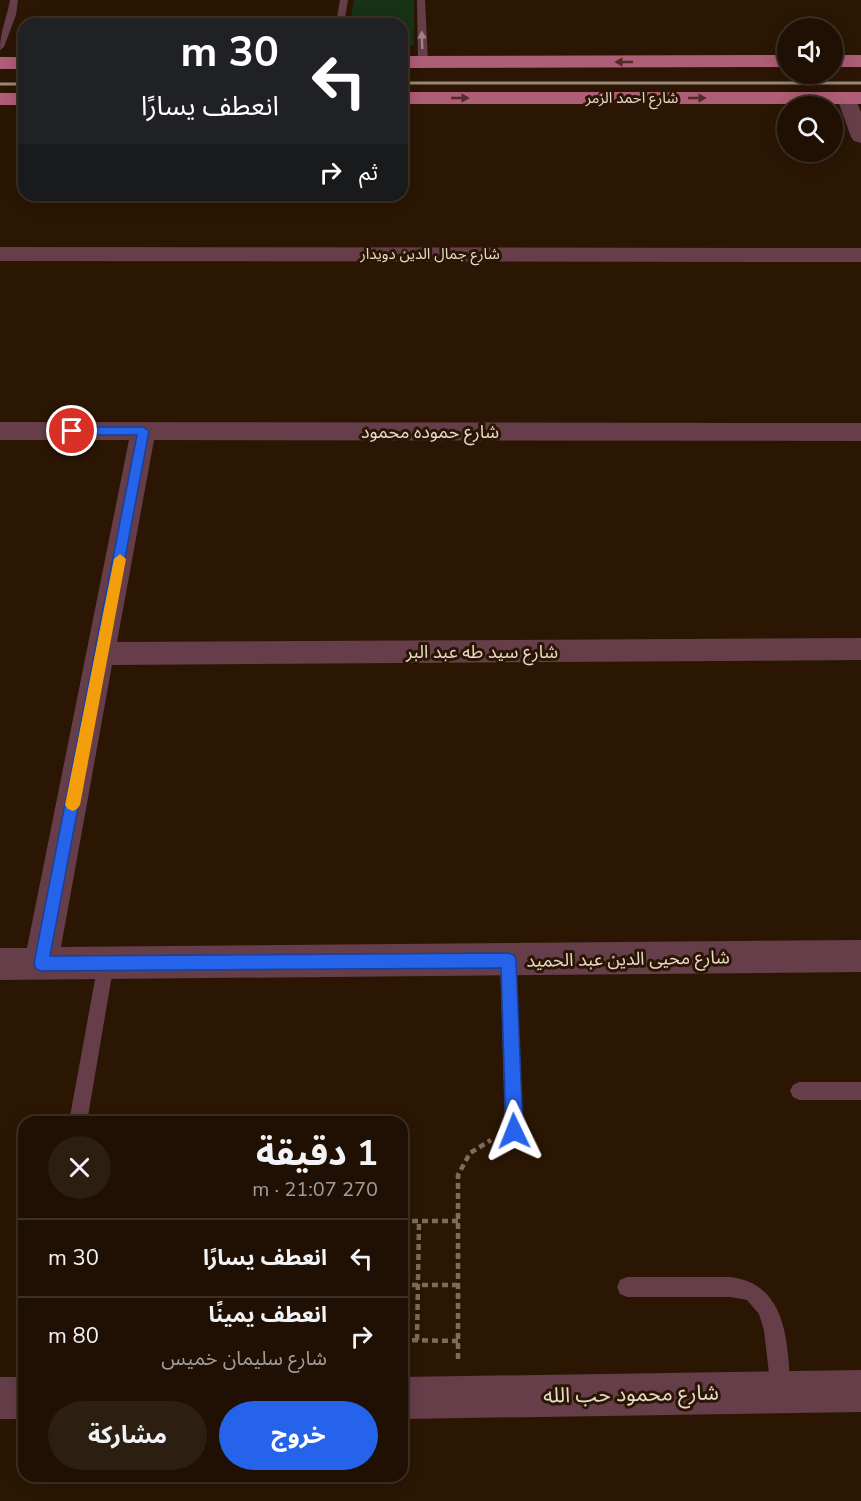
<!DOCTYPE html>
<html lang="ar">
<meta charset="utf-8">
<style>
:root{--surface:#201003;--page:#2d1e12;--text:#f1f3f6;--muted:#a29d9a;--line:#3d3025;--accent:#2563eb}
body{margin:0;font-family:"Nunito Sans","Noto Sans Arabic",sans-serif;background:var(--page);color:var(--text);direction:rtl;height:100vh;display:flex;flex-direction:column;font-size:22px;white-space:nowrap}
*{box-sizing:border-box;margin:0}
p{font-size:20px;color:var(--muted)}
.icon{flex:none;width:33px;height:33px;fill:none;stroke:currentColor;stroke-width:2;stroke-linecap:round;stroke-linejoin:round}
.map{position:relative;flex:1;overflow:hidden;direction:ltr}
.side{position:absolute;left:18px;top:1116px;width:390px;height:366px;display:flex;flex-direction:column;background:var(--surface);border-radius:18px;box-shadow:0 3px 15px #0003,0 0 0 2px var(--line);direction:rtl}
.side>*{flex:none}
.banner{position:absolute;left:18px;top:18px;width:390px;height:183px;border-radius:18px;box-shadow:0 3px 15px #0003,0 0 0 2px var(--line);direction:rtl;background:#202124;color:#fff;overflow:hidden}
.tools{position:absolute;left:777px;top:18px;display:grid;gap:12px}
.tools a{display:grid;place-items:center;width:66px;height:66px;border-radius:50%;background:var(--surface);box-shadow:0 3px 15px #0003,0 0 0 2px var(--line);font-size:30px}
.pin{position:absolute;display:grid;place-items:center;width:51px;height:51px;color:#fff;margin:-26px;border:3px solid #fff;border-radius:50%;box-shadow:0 2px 6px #0007}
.me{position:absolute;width:66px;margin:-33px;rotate:358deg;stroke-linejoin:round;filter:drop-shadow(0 0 4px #0008)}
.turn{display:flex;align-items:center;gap:21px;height:126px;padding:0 30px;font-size:27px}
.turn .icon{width:78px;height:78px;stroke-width:2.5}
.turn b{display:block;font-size:42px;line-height:51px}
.then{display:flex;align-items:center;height:57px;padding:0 30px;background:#0003;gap:12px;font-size:22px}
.round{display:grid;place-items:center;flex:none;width:63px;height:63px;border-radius:32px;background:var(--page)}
.head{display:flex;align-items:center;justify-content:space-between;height:102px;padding:0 30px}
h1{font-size:36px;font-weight:700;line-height:45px}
.cta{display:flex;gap:12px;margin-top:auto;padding:12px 30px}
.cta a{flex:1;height:69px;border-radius:36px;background:var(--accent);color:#fff;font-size:24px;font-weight:700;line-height:69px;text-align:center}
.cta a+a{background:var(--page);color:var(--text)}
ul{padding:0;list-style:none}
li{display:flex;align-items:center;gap:18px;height:78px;padding:0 30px;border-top:2px solid var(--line)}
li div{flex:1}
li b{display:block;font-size:22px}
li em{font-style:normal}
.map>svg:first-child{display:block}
.green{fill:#163315}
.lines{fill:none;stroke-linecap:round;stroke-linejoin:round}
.path{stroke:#7d6b5c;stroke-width:4.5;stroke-dasharray:6 4;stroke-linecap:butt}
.lane{fill:#653e49;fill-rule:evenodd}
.street{fill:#653e49;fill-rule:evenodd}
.primary{fill:#ae5e76;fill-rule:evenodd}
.rail{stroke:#9a887a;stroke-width:3}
.oneway{fill:#a08484}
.oneway2{fill:#522c26}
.route{fill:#2563eb;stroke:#184099;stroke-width:1.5}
.slow{fill:#f59e0b}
.labels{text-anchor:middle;stroke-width:6;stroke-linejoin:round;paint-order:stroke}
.far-street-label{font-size:15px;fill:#e8d9cd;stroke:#2b1604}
.street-label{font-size:18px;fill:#e8d9cd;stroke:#2b1604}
.near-street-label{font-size:21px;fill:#e8d9cd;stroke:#2b1604}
</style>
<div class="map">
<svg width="861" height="1501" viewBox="0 0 861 1501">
<rect width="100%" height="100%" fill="#2b1604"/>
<polygon class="green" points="354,0 414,0 414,45 402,45 402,24 350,24"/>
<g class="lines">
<g class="path">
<polyline points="402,1221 460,1221"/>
<polyline points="402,1285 459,1285"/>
<polyline points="402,1340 458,1341"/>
<polyline points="417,1340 419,1221"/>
<polyline points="458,1359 458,1175 470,1153 491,1140"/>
</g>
<g class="lane">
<path d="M10,0H18L16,15L4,47L0,50C0,32 7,17 10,0Z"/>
<polygon points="340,0 348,0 344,24 336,24"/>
<polygon points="417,0 425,0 428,62 423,65 418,62"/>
<polygon points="508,952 514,954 516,960 523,1131 520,1137 514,1140 508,1137 505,1131 500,960 502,954"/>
<polygon points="106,955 112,957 114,963 87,1122 69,1122 98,963 100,957"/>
<polygon points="799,1082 861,1082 861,1100 799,1100 793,1097 790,1091 793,1085"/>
<path d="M627,1277H730C789,1284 787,1345 791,1391L788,1398L781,1401L774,1398L771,1391L764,1330L759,1314L747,1300L730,1297H627L620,1294L617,1287L620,1280Z"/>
</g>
<g class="street">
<polygon points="846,92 853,94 861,112 861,143 854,141 851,137 837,98 839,94"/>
<polygon points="0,247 861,248 861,262 0,261"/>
<polygon points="0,422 861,423 861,441 154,440 117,642 861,638 861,660 112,665 61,947 861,940 861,972 0,980 0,948 27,948 129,440 0,440"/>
<polygon points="861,1370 861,1412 402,1419 402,1377"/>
<rect x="0" y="1377" width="24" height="42"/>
</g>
<g class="primary">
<polygon points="788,55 788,67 402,68 402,56"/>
<rect x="832" y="55" width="29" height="12"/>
<rect x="0" y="57" width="24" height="12"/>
<rect x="402" y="92" width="459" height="12"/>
<rect x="0" y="93" width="24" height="12"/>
</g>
<g class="rail">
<polyline points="402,83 861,83"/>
<polyline points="0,84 24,84"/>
</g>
</g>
<defs><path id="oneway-solid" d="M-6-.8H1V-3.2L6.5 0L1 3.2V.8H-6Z" transform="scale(1.5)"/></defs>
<use class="oneway" href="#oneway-solid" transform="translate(422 40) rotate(-92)"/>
<g class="oneway2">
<use href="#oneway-solid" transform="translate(624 62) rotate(180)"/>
<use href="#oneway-solid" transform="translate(460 98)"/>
<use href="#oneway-solid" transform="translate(697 98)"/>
</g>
<polygon class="route" points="72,427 143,427 149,431 50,956 508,953 514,955 516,960 523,1131 520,1136 514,1139 508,1136 506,1131 501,968 41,971 36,969 34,963 137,435 72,435 66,431"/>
<polygon class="slow" points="120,554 126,559 80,805 77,809 73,811 68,809 65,805 114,559"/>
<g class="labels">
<g class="far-street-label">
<text x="632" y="103">شارع احمد الزمر</text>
<text x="430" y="259">شارع جمال الدين دويدار</text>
</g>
<g class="street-label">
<text x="430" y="438">شارع حموده محمود</text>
<text x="482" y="658">شارع سيد طه عبد البر</text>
<text transform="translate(628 959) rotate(-1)" y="6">شارع محيى الدين عبد الحميد</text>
</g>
<g class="near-street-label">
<text transform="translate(631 1394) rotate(-1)" y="7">شارع محمود حب الله</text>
</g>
</g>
</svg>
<div class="tools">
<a><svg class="icon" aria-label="sound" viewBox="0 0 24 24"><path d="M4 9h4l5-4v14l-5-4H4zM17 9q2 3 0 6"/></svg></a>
<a><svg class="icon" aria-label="search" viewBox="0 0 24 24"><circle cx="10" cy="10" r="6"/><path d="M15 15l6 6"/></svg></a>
</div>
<div class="pin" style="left:72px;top:431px;background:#d93025"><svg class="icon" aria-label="arrive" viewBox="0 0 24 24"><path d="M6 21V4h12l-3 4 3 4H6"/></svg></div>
<svg class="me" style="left:514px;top:1131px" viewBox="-20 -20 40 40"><path d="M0-17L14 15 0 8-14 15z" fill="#2563eb" stroke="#fff" stroke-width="4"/></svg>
<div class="banner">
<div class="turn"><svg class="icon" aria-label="left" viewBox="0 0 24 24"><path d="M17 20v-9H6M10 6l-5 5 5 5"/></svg><div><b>30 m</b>انعطف يسارًا</div></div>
<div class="then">ثم<svg class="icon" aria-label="right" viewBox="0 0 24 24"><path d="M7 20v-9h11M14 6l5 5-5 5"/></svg></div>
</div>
<section class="side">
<div class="head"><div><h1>1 دقيقة</h1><p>270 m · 21:07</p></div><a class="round"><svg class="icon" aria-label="close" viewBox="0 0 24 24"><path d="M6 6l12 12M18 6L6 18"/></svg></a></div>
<ul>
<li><svg class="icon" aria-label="left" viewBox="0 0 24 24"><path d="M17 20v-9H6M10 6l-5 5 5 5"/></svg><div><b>انعطف يسارًا</b></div><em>30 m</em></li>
<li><svg class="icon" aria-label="right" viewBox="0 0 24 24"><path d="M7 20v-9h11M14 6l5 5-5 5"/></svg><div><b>انعطف يمينًا</b><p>شارع سليمان خميس</p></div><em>80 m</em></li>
</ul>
<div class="cta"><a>خروج</a><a>مشاركة</a></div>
</section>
</div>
